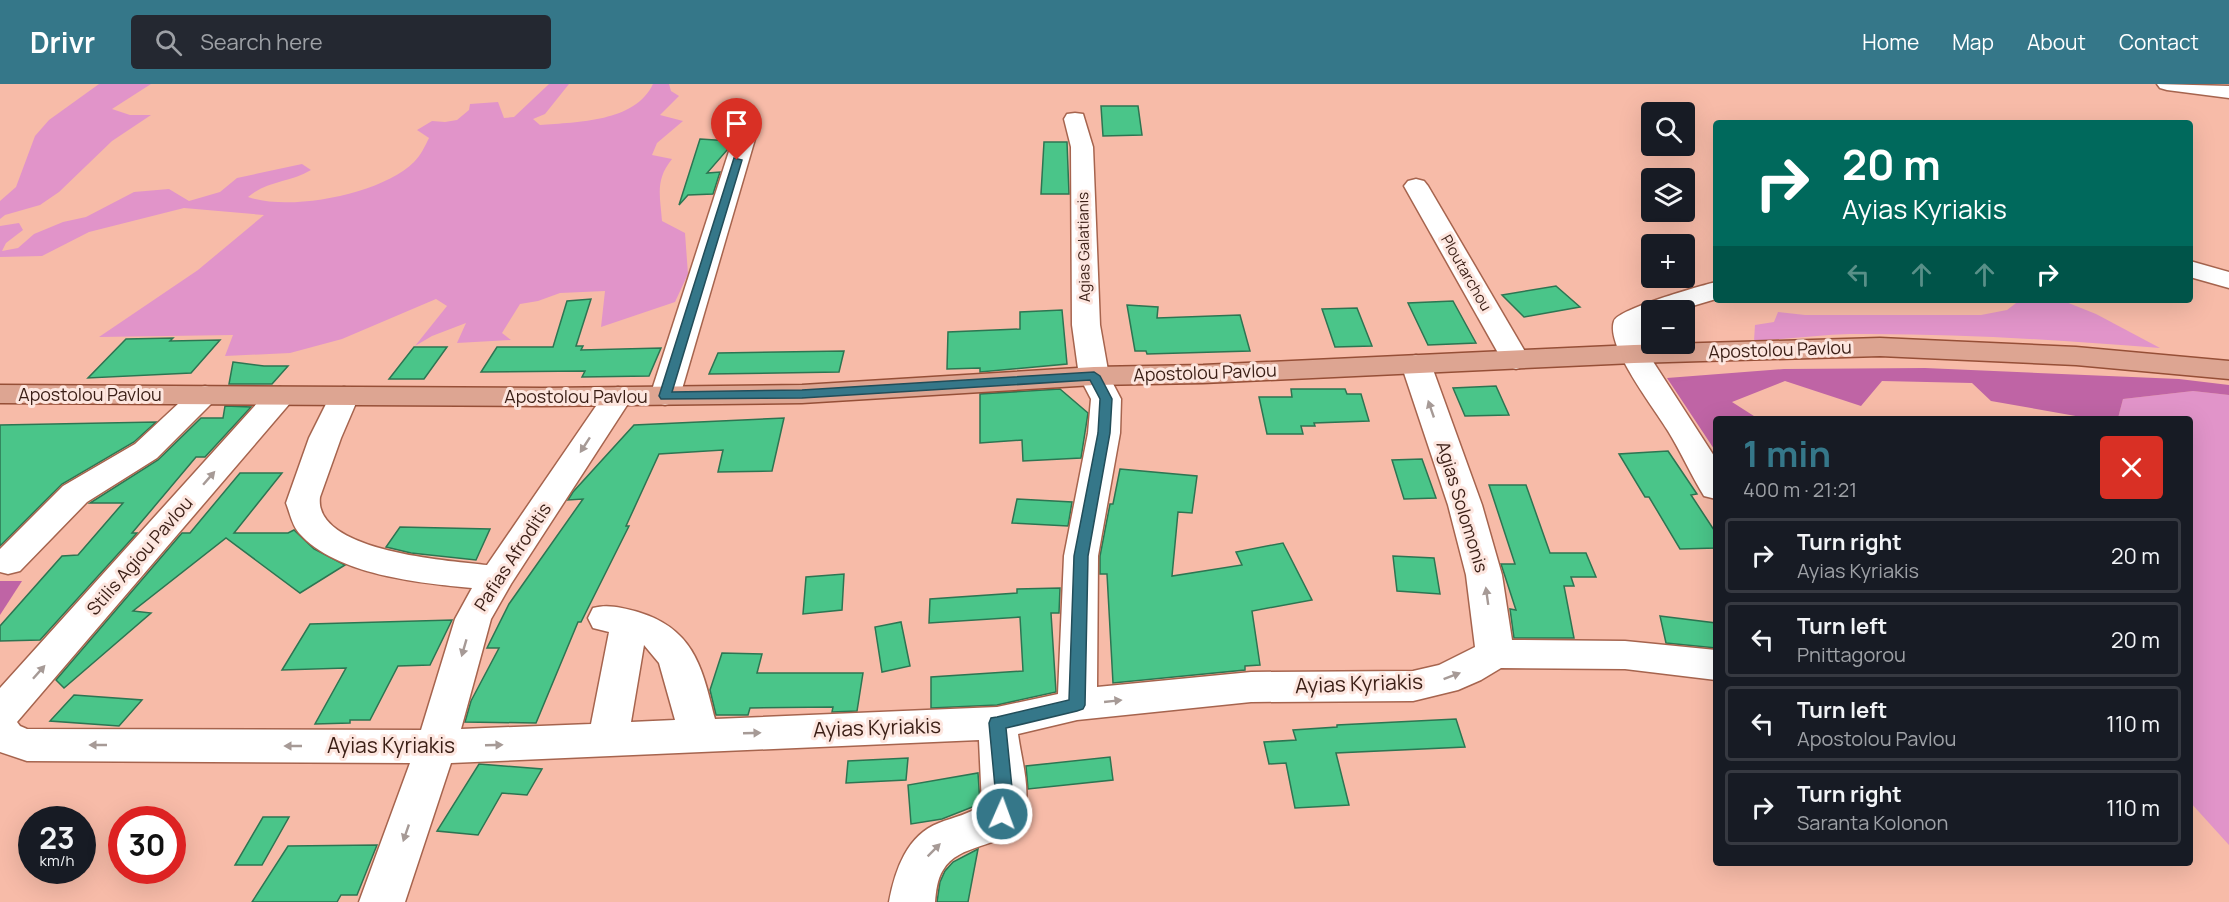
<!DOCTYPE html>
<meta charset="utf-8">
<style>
:root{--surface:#171b24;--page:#242831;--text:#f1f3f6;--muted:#9ea1a6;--line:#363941;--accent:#357789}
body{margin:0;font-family:Manrope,sans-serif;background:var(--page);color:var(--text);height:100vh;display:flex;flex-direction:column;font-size:22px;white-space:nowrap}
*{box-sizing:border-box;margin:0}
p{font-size:20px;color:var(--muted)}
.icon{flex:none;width:33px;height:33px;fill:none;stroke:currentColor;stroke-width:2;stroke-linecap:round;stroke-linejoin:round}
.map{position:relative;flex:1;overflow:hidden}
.panel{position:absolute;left:1713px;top:332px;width:480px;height:450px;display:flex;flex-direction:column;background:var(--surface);border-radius:6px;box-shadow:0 6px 24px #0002}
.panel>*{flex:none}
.top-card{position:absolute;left:1713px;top:36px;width:480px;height:183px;border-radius:6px;box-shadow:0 6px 24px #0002;background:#00695c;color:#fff;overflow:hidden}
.fabs{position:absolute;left:1641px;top:18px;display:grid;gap:12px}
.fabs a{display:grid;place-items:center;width:54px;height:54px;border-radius:6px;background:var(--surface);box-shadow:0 6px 24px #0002;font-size:30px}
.speed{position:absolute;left:18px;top:722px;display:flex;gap:12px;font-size:30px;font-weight:700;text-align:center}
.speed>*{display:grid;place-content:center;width:78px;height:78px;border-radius:50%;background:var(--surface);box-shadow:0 6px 24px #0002;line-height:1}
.speed small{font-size:15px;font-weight:400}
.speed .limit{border:9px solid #d22;background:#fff;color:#111}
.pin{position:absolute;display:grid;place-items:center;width:51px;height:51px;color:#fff;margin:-62px -26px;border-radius:50% 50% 50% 0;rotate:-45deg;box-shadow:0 0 6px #0007}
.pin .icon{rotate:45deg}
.me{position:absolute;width:66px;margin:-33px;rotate:2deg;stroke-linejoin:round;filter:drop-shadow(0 0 4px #0008)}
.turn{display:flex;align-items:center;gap:21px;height:126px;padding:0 30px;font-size:27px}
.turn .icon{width:78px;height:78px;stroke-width:2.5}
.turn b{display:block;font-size:42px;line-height:51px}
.lanes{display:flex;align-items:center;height:57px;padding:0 30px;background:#0003;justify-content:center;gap:30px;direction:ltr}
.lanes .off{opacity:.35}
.round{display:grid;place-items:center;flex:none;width:63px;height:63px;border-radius:6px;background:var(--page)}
.head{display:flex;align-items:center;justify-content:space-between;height:102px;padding:0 30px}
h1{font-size:36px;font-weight:700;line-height:45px;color:var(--accent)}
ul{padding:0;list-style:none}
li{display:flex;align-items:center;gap:18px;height:75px;margin:0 12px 9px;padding:0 18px;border:3px solid var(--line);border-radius:6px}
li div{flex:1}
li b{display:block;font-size:22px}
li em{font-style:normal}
header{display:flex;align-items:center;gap:36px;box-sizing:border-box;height:84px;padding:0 30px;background:var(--accent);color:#fff}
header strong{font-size:28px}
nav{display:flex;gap:33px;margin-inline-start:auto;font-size:21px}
.search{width:420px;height:54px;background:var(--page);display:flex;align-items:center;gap:15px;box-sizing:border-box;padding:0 21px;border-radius:6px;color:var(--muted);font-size:22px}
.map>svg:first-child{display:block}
.green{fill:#e194c9}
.forest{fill:#bf64a5}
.building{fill:#4ac589;stroke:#2d7552;stroke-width:1.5}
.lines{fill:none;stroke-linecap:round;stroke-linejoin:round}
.minor-casing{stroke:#a6644e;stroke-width:3}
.major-casing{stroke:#964f37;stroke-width:3}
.minor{fill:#fff;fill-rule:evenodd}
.major{fill:#dda592;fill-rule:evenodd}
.oneway{fill:#a69a96}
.route{fill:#357789;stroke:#224d59;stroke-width:1.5}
.labels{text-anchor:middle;stroke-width:6;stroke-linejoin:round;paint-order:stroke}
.far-street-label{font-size:15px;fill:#3a1e15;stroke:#fde6df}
.street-label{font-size:18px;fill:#3a1e15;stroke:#fde6df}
.near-street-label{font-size:21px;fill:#3a1e15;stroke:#fde6df}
</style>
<header>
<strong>Drivr</strong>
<div class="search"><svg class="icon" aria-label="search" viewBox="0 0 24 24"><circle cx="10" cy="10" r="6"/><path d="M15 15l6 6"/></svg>Search here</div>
<nav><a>Home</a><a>Map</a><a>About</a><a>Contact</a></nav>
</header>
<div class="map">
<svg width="2229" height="818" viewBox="0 0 2229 818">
<rect width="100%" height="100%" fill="#f7bba8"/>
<g class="green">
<polygon points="99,0 151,0 112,25 130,31 151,31 112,57 59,108 40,121 5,131 0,135 0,117 16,103 35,52 49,36"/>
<path d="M549,0H569L545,30L533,35L540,41C578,38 635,38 653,0H669L671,7L679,12L660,31L683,37L657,59L652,71L672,75C655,96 660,111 662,137L685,149L688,190L675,218L601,243L605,207L560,209L538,217L520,220L502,249L511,256L457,259L466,239L432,252L415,262L447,222L436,215L342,255L290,269L225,272L233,251L99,253L198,186L264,131L184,124L89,148L42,172L0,173V142L19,139L23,146L6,159L2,167L18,164L34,150L63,138L86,133L134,108L169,105L189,117L220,108L237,94L302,80L311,86C290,99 268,96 248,113C290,128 382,110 414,78C421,71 425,62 429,54L417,46L432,37L445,38L457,36L469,26L470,20L498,18L504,34L514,33Z"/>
<path d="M2020,216H2061L2096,230L2160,264C2057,256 1954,249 1850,250C1818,251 1786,255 1754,257L1755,241L1774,238L1778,228L1805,231H1981L2007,226Z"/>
<polygon points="2193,307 2229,311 2229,761 2190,718 2190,334 2118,334 2123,315"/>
</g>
<g class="forest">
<polygon points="1925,284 2179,295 2229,301 2229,311 2193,307 2123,315 2118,334 2087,334 1991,317 1972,299 1882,297 1861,322 1785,297 1732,318 1757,334 1716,334 1716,368 1667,294 1784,285"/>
<polygon points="0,497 22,497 0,531"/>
</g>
<g class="building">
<polygon points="1101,22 1138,22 1142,51 1103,52"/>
<polygon points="700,55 730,57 728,65 707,89 720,88 713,110 688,111 679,121"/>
<polygon points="1044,58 1067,58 1069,110 1041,110"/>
<polygon points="1556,202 1580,223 1524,233 1502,211"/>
<polygon points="591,215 576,262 583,262 581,266 661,264 649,292 582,293 585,287 481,288 497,263 553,263 567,217"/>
<polygon points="1453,217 1476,259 1428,261 1408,219"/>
<polygon points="1127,221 1158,223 1157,234 1240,231 1250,267 1147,270 1146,267 1135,267"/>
<polygon points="1357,224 1372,262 1335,263 1322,225"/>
<polygon points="1062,226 1067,280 980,288 980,284 947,285 948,248 1020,245 1020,228"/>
<polygon points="173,254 170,257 220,256 191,289 88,294 126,255"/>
<polygon points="414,263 447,263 424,295 389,295"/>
<polygon points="844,267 839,288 709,290 718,269"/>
<polygon points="233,278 264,282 288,282 272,300 229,300"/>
<polygon points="1496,302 1509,331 1465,332 1453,304"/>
<polygon points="1060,305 1088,329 1081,374 1023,377 1022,356 980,359 980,310"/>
<polygon points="1291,305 1345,305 1347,310 1361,310 1369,337 1314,339 1315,342 1301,342 1303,350 1267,350 1259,313 1292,313"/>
<polygon points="225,322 251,323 205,373 196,373 132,449 137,449 40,556 0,557 0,542 62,472 78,471 123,419 90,419 158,376 201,334 223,334"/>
<polygon points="784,334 772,387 718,388 723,366 659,370 626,442 629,442 581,538 578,538 536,639 465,638 471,617 499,564 487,564 509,520 583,415 568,416 573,408 634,341"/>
<polygon points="156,338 134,358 62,400 0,462 0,341"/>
<polygon points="1668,367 1697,410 1691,411 1716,449 1716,464 1680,465 1649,413 1645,413 1619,370"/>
<polygon points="1422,375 1436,414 1404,415 1392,376"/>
<polygon points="1120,385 1197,392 1192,429 1178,428 1172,492 1242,481 1236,468 1283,459 1312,516 1252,527 1260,581 1245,582 1245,586 1113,599 1107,490 1100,490 1100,472 1110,420 1113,420"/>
<polygon points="240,389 282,389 234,449 288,449 294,446 314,465 345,481 300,509 226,454 133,527 151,529 64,604 56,596 182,449 190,449"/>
<polygon points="1489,401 1526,401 1550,469 1586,469 1596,493 1571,493 1574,502 1564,502 1574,554 1514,554 1510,525 1516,526 1501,480 1515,480"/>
<polygon points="1017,415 1072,418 1068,442 1012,439"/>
<polygon points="400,443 490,445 476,476 411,469 386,463"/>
<polygon points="1393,472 1434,474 1440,510 1397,507"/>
<polygon points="844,490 842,526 803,530 806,493"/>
<polygon points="1060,504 1059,529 1051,529 1056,608 997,621 931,624 931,593 1023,587 1020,533 929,539 930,515 1017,509 1017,505"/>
<polygon points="1660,532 1716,539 1716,564 1666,559"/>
<polygon points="452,536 430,581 398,582 370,636 350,636 350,639 315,640 346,584 282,586 310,540"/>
<polygon points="901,538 910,582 882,588 875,543"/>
<polygon points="722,569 762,570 757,589 863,589 857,627 832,628 833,623 750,624 748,631 716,631 710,606"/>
<polygon points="74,611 142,616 119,642 50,637"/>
<polygon points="1456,635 1465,663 1336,669 1349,721 1295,724 1286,679 1269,680 1264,658 1296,656 1293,646 1337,643 1337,641"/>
<polygon points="1110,673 1113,696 1028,705 1026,682"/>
<polygon points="908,674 906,696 846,699 848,677"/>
<polygon points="479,680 542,685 527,711 502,709 478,751 437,747"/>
<polygon points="978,689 980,720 942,735 911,740 908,701"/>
<polygon points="263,733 289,733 262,781 235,781"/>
<polygon points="377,761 357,811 341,811 337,818 252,818 288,762"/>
<polygon points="978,765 968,818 937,818 940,798 945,787 953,778"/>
</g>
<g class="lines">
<defs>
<g id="minor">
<polygon points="2157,0 2229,2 2229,14 2167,6 2160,4"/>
<path d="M1075,29L1083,30L1093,63L1100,241L1109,292L1121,315L1120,349L1098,472L1097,603L1251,588L1413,587L1439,581L1475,563L1466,491L1448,421L1401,280L1406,274L1416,271L1426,274L1431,280L1482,421L1502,491L1512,556L1625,557L1716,566V596L1625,585L1501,584L1481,596L1458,606L1413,617L1251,618L1077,636L1018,650C1021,674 1031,705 1024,729C1013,767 961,755 943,786C937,795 936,808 935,818H889C895,786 907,751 939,739C954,733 970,730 982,721L979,656L451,679L405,818H359L410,679L27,677L0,668V604L269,306L280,303L291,306L295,312L291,318L17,638L20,642L27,645L421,646L455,535L472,504C419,499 336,491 299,449C292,441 290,429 286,419L309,354L333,306L344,303L355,306L359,312L341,354L320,413C313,468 451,477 487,481L607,306L618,303L629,306L633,312L511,500L491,535L461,645L591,640L609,548L593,544L588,534L593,524C609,520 622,524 638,528C694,545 702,583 715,635L997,623L1058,610L1064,472L1088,349L1091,315L1079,292L1072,241L1071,63L1064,35L1067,30ZM644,561L659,579L675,636L631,638Z"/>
<polygon points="744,48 752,50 755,55 680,312 676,318 665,321 654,318 650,312 733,55 736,50"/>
<polygon points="1416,95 1424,97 1428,102 1530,276 1526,282 1516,285 1506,282 1502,276 1404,102 1408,97"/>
<polygon points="2190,177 2229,188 2229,204 2190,193"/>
<path d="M1716,198V215L1679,226H1652V237L1641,242L1647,265L1654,279L1716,375V415L1704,412C1691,391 1681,368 1668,347C1655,325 1605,262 1614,237C1618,225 1700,202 1716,198Z"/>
<polygon points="205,302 216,305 220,311 157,374 87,418 20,487 8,490 0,488 0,465 63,402 135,360 194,305"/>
</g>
<polygon id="major" points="1880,254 2076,263 2229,277 2229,295 2076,281 1880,272 1634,279 1203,299 1094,301 802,319 542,322 0,319 0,301 542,304 802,301 1094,283 1203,281 1634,261"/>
</defs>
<use href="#minor" class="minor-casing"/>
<use href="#major" class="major-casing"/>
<use href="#minor" class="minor"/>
<use href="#major" class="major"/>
</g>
<defs><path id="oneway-solid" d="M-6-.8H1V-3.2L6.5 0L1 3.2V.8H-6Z" transform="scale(1.5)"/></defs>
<g class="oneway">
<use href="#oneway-solid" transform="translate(1431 325) rotate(-109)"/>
<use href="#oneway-solid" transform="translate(585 361) rotate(123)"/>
<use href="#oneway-solid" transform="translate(209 394) rotate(-49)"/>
<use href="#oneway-solid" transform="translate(1487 512) rotate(-98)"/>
<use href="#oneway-solid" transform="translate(464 564) rotate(106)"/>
<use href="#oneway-solid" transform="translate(39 588) rotate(-48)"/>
<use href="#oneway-solid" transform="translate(1452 592) rotate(-21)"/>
<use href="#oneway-solid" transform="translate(1113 617) rotate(-6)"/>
<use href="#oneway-solid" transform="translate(752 649) rotate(-2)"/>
<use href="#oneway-solid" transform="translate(98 661) rotate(-180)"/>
<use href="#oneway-solid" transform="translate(494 661) rotate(-2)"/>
<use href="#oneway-solid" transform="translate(293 662) rotate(-180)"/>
<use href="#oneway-solid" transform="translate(406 749) rotate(109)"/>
<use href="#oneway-solid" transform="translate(934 766) rotate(-45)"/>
</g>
<polygon class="route" points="734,74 742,76 672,308 802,306 1094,288 1100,292 1112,315 1110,349 1088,472 1085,621 1083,625 1077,627 1006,644 1013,714 1008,735 1002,738 996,735 993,730 996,714 989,639 991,634 997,633 1069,616 1074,472 1098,349 1100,315 1090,296 802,314 661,315 659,312"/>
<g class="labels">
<g class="far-street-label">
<text transform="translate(1084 163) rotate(-91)" y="5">Agias Galatianis</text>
<text transform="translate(1466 189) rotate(60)" y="5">Ploutarchou</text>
</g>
<g class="street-label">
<text transform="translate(1780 266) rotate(-2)" y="6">Apostolou Pavlou</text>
<text transform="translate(1205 289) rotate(-2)" y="6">Apostolou Pavlou</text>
<text x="90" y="317">Apostolou Pavlou</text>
<text x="576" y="319">Apostolou Pavlou</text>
<text transform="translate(1462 423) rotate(73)" y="6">Agias Solomonis</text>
<text transform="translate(140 472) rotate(-49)" y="6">Stilis Agiou Pavlou</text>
<text transform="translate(513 473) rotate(-57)" y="6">Pafias Afroditis</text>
</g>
<g class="near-street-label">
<text transform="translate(1359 600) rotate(-2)" y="7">Ayias Kyriakis</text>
<text transform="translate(877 644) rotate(-2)" y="7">Ayias Kyriakis</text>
<text x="391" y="669">Ayias Kyriakis</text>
</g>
</g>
</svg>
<div class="fabs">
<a><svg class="icon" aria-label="search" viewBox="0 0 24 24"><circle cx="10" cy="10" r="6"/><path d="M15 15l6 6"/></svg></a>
<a><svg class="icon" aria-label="layers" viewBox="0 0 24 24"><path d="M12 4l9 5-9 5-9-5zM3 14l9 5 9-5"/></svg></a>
<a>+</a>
<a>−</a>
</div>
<div class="speed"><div>23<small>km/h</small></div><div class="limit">30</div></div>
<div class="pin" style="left:737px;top:76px;background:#d93025"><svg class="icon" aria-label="arrive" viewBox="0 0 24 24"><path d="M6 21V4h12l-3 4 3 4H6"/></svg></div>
<svg class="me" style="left:1002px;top:730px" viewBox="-20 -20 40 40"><circle r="17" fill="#357789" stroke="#fff" stroke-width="3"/><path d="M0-11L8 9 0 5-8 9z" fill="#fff"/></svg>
<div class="top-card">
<div class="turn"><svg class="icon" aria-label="right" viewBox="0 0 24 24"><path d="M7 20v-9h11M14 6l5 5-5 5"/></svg><div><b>20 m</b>Ayias Kyriakis</div></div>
<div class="lanes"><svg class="icon off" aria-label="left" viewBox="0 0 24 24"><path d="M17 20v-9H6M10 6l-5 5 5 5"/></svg><svg class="icon off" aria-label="ahead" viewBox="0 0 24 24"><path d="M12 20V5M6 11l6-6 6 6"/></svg><svg class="icon off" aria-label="ahead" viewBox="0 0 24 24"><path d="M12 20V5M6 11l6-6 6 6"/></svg><svg class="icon" aria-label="right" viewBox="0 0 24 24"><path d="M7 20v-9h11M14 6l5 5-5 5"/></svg></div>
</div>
<section class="panel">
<div class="head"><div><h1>1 min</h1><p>400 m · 21:21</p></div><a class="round" style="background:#d93025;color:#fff"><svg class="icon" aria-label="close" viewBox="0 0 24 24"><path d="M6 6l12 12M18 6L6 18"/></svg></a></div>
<ul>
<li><svg class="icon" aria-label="right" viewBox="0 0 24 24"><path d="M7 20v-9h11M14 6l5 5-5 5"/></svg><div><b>Turn right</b><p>Ayias Kyriakis</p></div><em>20 m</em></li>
<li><svg class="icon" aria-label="left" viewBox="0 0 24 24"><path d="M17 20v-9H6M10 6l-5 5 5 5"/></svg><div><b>Turn left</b><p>Pnittagorou</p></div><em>20 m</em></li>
<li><svg class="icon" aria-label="left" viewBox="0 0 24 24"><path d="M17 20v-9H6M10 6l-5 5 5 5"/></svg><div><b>Turn left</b><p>Apostolou Pavlou</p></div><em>110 m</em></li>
<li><svg class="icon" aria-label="right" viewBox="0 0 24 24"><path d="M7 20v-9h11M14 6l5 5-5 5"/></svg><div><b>Turn right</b><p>Saranta Kolonon</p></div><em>110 m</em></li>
</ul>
</section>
</div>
